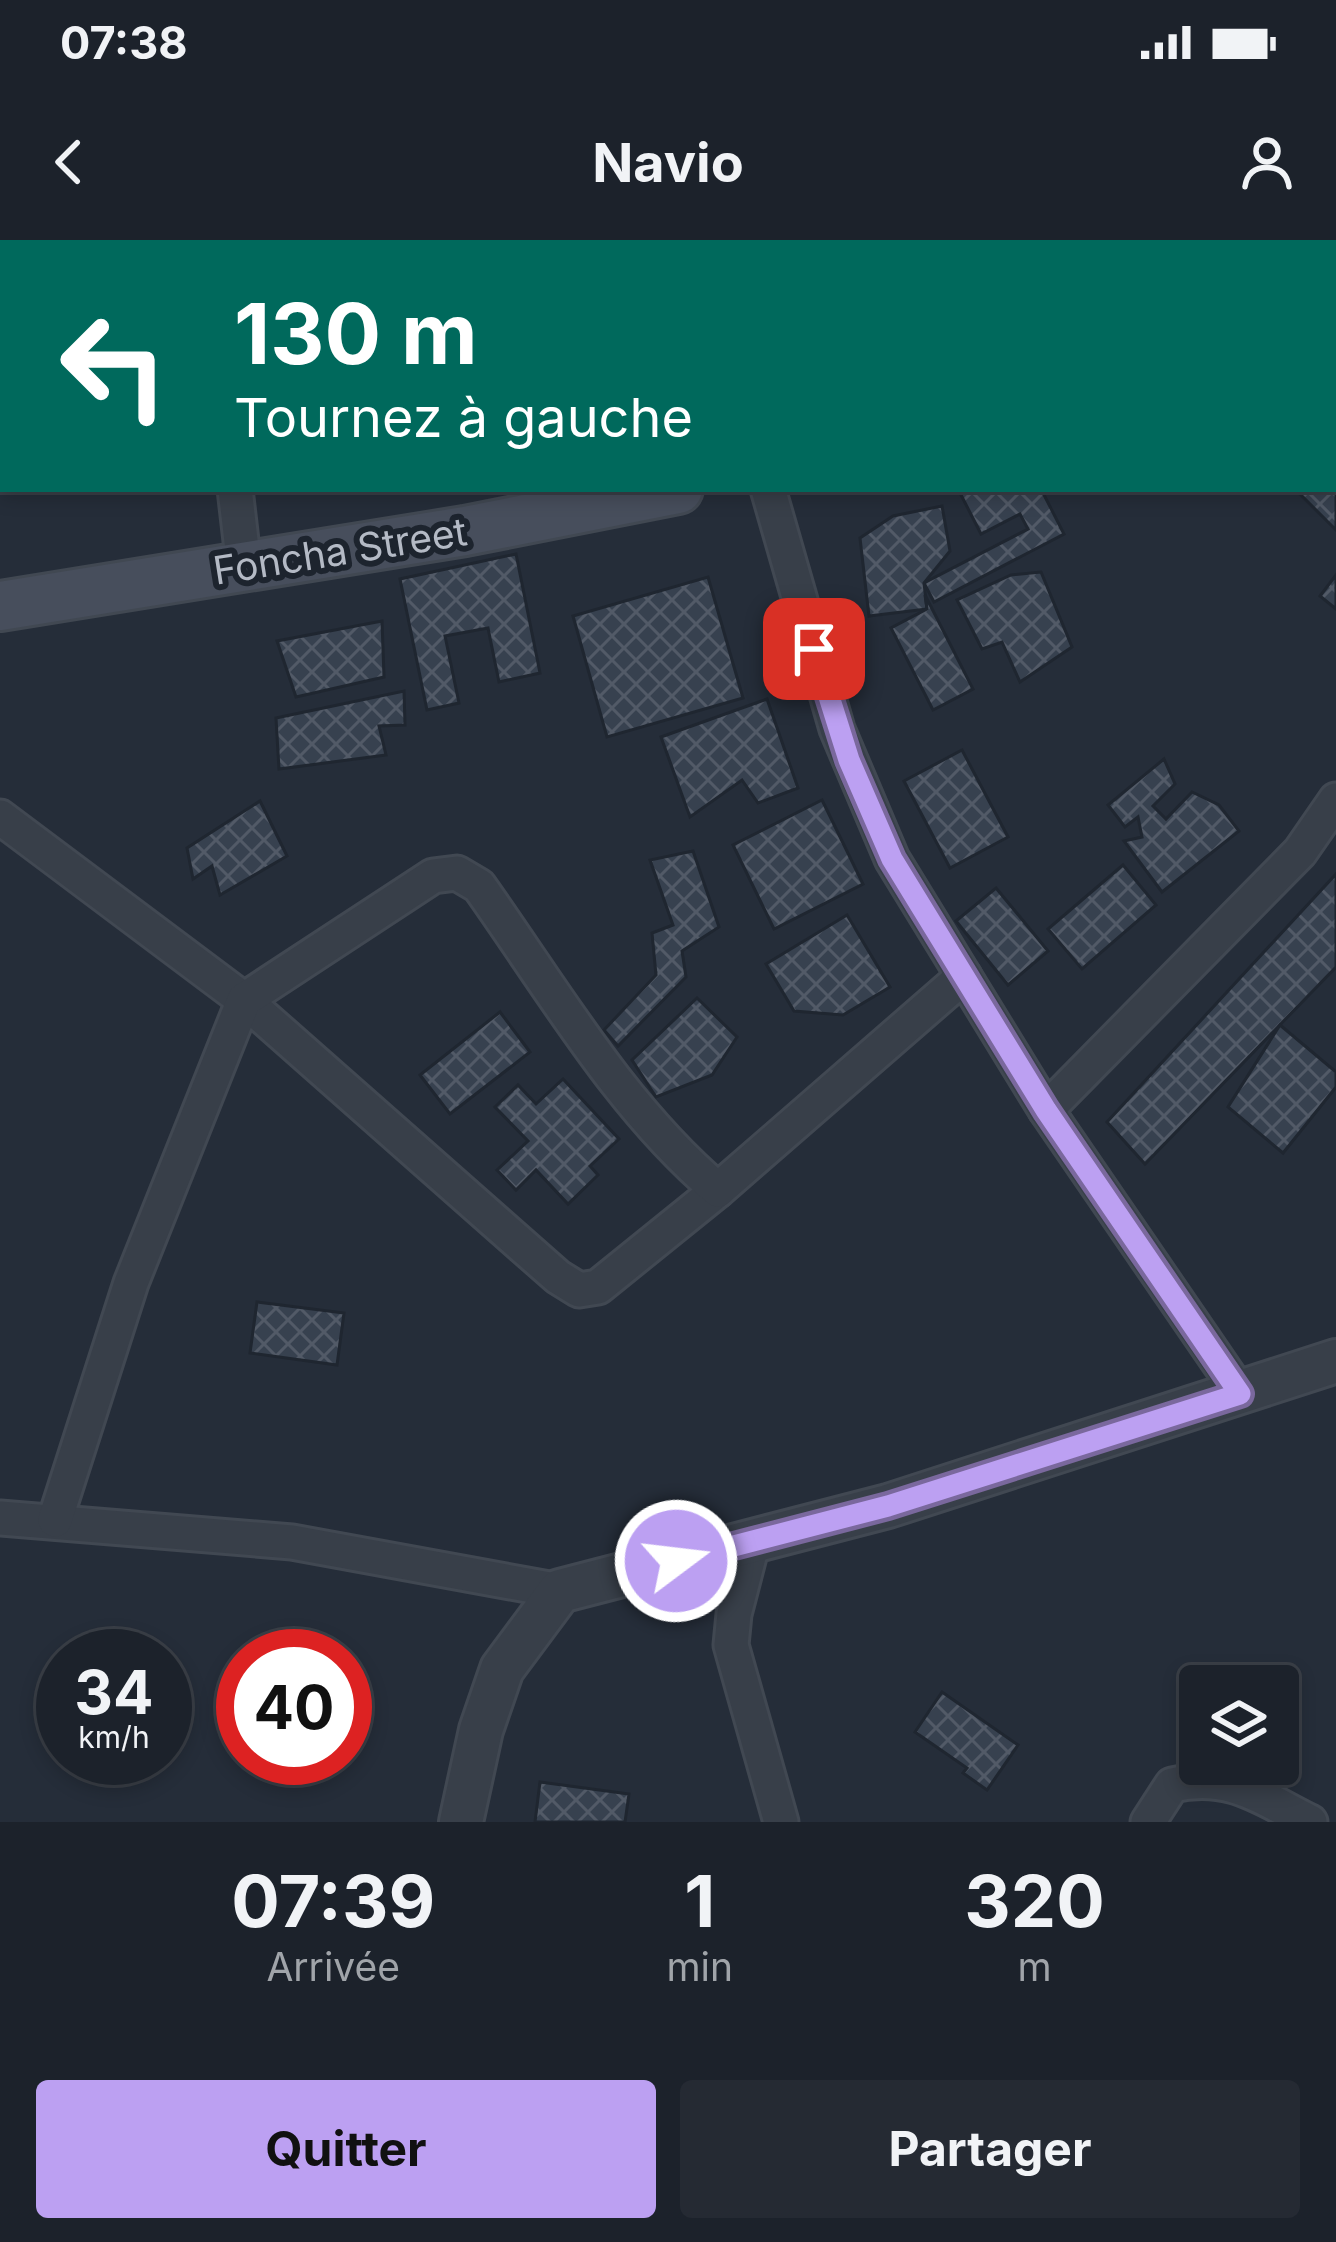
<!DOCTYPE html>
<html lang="fr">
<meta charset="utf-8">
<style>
:root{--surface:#1c222b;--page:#252a33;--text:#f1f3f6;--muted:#a0a4a9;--line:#3a3f47;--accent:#bca0f2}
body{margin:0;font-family:Inter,sans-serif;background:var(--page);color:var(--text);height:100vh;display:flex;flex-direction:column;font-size:45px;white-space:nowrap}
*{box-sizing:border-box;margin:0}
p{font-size:39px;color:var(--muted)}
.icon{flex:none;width:66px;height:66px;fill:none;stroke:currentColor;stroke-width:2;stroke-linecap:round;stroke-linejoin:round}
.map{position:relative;height:1582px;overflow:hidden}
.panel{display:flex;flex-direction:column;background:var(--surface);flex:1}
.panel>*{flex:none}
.banner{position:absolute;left:0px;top:0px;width:1338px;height:252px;box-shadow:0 6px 18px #0003,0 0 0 3px var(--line);background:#00695c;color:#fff;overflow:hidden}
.controls{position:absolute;left:1179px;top:1425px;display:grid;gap:24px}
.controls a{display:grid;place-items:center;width:120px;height:120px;border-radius:12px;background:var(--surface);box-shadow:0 6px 18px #0003,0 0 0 3px var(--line);font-size:60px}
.speed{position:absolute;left:36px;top:1389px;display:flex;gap:24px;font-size:60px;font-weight:700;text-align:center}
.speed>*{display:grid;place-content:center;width:156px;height:156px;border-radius:50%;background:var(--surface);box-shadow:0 6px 18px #0003,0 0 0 3px var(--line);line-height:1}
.speed small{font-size:30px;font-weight:400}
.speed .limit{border:18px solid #d22;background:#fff;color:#111}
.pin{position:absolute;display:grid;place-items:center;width:102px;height:102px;color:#fff;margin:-51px;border-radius:24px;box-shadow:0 6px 18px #0006}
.me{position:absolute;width:132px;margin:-66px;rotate:75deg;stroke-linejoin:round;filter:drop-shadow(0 0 9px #0008)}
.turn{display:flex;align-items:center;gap:42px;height:252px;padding:0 36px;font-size:54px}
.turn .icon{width:156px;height:156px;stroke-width:2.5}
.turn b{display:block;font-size:84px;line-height:102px}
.eta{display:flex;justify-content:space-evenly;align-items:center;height:204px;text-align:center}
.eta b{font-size:72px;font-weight:700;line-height:84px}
.button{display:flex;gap:24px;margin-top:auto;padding:24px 36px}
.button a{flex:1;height:138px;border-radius:12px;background:var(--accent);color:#111;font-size:48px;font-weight:700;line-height:138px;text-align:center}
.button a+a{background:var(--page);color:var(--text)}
.status{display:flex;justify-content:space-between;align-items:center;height:84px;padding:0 60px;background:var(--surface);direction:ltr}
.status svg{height:33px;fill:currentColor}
header{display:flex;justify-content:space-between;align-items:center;height:156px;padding:0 36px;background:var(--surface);font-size:54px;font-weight:700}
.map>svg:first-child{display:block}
.building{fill:url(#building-cross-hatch);stroke:#1f2630;stroke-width:3}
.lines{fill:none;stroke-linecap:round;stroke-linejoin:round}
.minor-casing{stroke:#414852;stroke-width:39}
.tertiary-casing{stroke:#414852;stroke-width:48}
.secondary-casing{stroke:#414852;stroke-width:54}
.minor{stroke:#383f49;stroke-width:33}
.tertiary{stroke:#383f49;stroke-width:42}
.secondary{stroke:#474e5c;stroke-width:48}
.route-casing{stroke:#7a689d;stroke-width:30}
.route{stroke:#bca0f2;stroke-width:21}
.labels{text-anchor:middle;stroke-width:12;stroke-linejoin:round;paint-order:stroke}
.street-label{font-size:39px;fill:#b4bac5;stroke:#1d242e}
</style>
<div class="status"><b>07:38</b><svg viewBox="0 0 49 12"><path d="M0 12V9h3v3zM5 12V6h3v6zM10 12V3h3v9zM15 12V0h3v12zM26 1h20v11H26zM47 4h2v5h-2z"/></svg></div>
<header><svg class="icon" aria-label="back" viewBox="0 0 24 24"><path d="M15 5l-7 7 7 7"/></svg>Navio<svg class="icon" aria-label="person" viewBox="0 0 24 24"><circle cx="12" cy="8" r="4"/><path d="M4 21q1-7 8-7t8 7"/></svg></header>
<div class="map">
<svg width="1336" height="1582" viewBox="0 0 1336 1582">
<defs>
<pattern id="building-cross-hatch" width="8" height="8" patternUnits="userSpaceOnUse" patternTransform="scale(3)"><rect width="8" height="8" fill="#37414f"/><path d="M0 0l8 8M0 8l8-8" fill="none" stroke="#525a67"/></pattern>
</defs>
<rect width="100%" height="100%" fill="#252d39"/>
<g class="building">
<rect x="340" y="0" width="51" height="3"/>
<polygon points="984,0 1059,0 1055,3"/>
<polygon points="1335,226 1336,227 1336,290 1295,249 1335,249"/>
<polygon points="958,249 1041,249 1064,294 934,362 924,343 1028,289 1020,274 981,294"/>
<polygon points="942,266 950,311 924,343 927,369 869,376 860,298 893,276"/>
<polygon points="516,314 540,433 499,442 488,388 445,396 459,463 427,470 400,339"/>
<polygon points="1041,332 1072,407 1020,442 1002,402 982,409 957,360 1011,335"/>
<polygon points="1336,335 1336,369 1320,356"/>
<polygon points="708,337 743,458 607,497 573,376"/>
<polygon points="925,355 973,449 933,470 891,388 927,369"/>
<polygon points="382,381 384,437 296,457 277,401"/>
<polygon points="404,451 405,485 379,486 386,515 279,529 276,478"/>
<polygon points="767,459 798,548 758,563 742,540 690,577 661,497"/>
<polygon points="962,510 1008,597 950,628 904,541"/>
<polygon points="1164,519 1175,544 1153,566 1166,579 1192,552 1219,565 1239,591 1162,652 1124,601 1142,597 1138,577 1125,587 1108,565"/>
<polygon points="822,560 863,644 774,689 733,605"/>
<polygon points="260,561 287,616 220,655 212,626 193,639 187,608"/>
<polygon points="693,611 719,687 682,711 686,737 618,806 604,790 656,735 652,693 673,685 650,620"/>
<polygon points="1123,625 1156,665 1082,729 1048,689"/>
<polygon points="1336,634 1336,727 1145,924 1107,882"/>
<polygon points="996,648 1048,711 1008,745 956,681"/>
<polygon points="847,675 890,747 843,775 794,771 766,724"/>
<polygon points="697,758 737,797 712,835 656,857 632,820"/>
<polygon points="500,772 530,812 450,874 420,835"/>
<polygon points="1280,785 1336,832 1336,847 1283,913 1228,867"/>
<polygon points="563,839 619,899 590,926 598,935 568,964 536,930 516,950 497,930 528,901 495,867 518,845 536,864"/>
<polygon points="257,1062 344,1073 337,1125 250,1113"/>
<polygon points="942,1452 1018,1505 987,1550 963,1533 967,1528 915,1492"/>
<polygon points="540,1542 629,1554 625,1582 535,1582"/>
</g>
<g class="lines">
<defs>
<g id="minor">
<polyline points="214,0 215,3"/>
<polyline points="717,0 718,3"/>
<polyline points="235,249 244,327"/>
<polyline points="768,249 837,489 892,619 1046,870 1240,1153"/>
<polyline points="0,577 244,760 558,1037 579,1050 598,1047 718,950"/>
<polyline points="1046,870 1300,612 1336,560"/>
<polyline points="0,1278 292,1302 560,1351"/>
<path d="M55,1280L131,1043L244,760L433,636L457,633L479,646C553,750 620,867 718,950L964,736"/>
<polyline points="753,1301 734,1374 731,1405 781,1582"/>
<path d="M1148,1582L1172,1545C1230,1532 1260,1557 1310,1582"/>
</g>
<polyline id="tertiary" points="461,1582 481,1490 502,1429 560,1351 888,1266 1336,1121"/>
<g id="secondary">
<polyline points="1158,3 1162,0"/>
<polyline points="0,366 465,291 678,249"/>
</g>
</defs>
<use href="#minor" class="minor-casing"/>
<use href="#tertiary" class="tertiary-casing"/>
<use href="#secondary" class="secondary-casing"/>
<use href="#minor" class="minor"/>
<use href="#tertiary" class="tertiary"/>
<use href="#secondary" class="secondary"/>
</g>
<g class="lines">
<defs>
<polyline id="route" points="676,1321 888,1266 1240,1154 1046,870 892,619 849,520 814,409"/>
</defs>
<use href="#route" class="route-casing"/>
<use href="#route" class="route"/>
</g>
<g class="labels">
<g class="street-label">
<text transform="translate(340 311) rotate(-9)" y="14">Foncha Street</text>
</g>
</g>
</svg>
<div class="controls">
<a><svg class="icon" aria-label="layers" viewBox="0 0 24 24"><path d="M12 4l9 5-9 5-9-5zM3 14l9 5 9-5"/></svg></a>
</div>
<div class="speed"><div>34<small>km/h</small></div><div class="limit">40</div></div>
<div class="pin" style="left:814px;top:409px;background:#d93025"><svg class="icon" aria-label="arrive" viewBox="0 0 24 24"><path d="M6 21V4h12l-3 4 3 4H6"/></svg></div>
<svg class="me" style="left:676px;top:1321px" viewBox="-20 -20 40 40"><circle r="17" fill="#bca0f2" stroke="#fff" stroke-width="3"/><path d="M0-11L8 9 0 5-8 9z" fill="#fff"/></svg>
<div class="banner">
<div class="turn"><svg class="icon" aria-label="left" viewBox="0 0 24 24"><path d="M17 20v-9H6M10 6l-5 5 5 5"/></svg><div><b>130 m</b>Tournez à gauche</div></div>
</div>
</div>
<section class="panel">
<div class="eta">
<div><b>07:39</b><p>Arrivée</p></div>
<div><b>1</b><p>min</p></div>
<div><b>320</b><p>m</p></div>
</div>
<div class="button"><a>Quitter</a><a>Partager</a></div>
</section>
